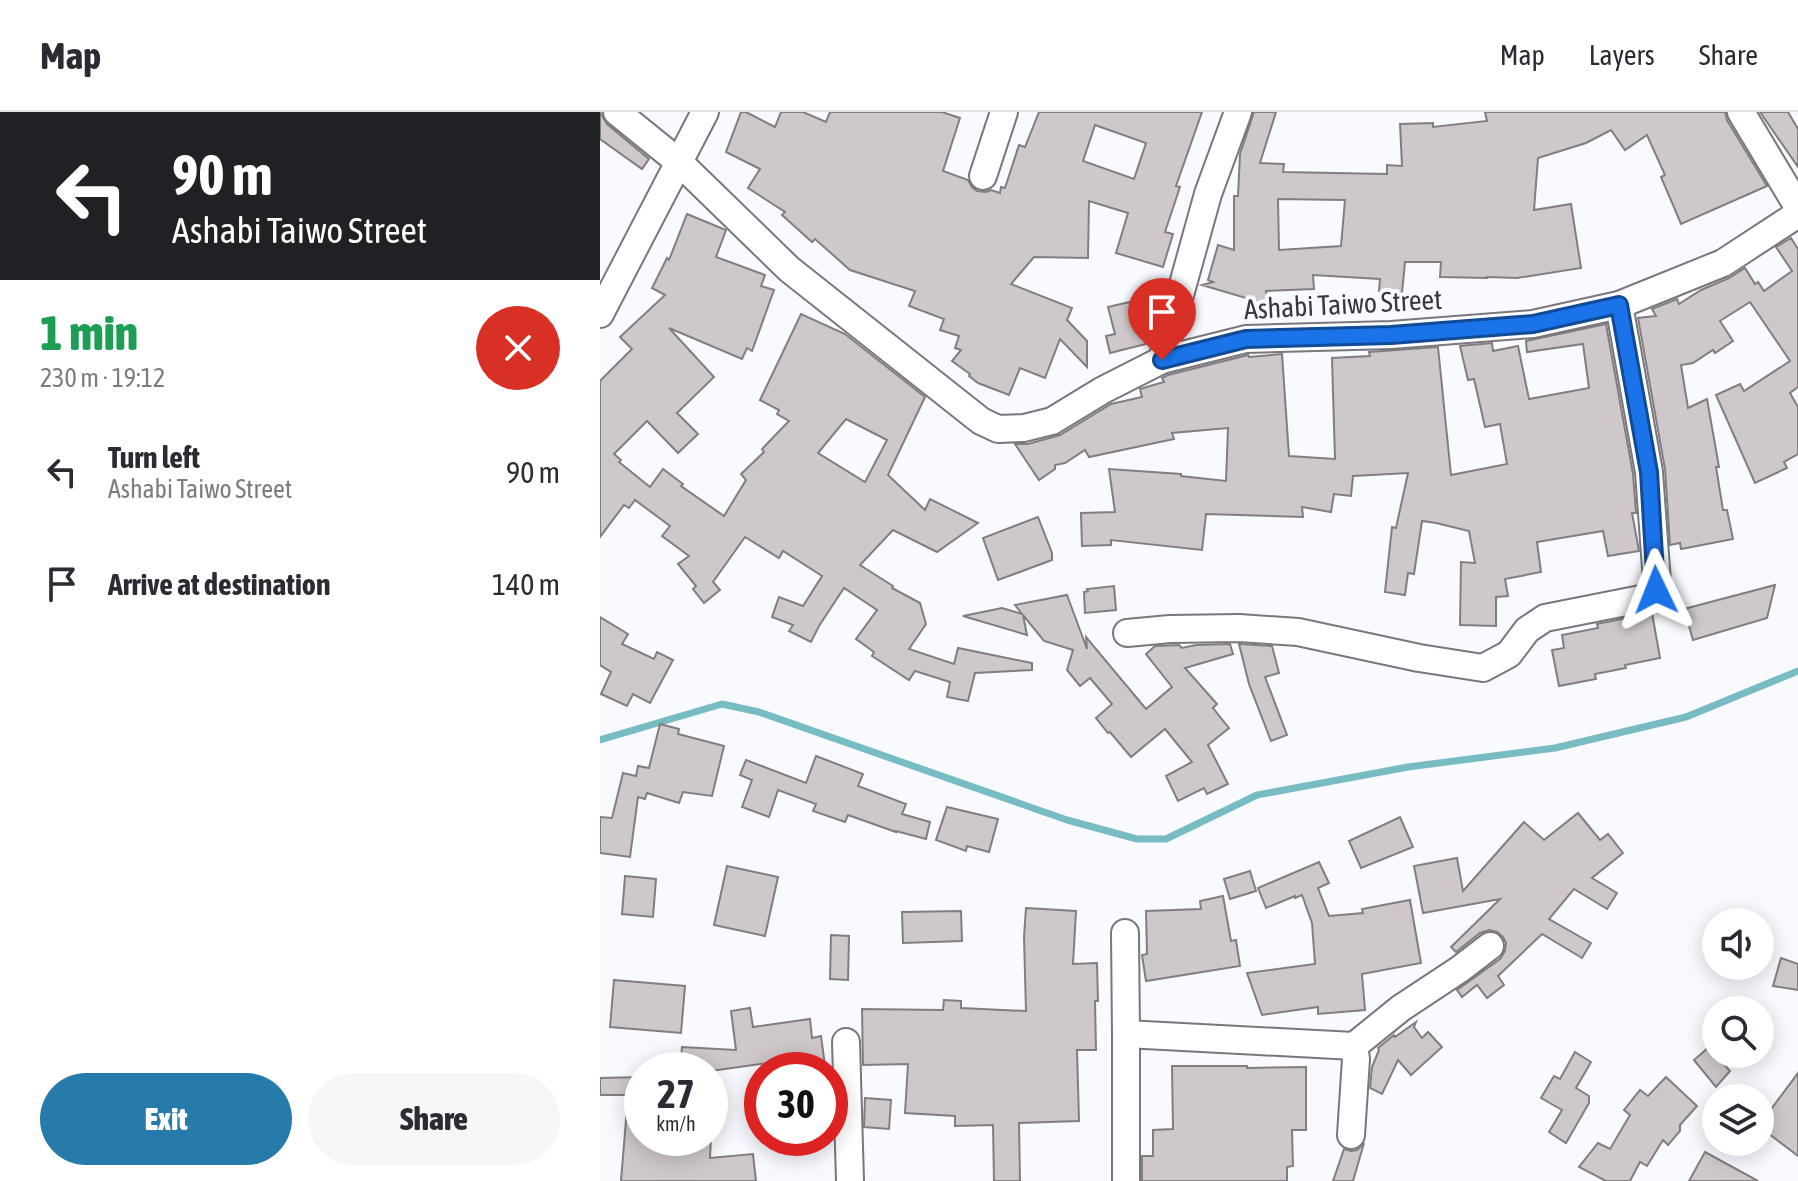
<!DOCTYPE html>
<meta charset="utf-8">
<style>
:root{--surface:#fff;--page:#f7f7f7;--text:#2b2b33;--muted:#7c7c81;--line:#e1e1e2;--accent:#267bab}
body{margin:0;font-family:"Asap Condensed",sans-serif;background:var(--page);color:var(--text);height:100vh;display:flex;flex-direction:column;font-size:30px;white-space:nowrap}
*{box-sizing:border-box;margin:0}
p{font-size:26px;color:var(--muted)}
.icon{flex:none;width:44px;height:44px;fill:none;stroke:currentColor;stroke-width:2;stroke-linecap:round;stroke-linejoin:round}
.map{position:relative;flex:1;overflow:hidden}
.details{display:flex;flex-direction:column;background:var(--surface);width:600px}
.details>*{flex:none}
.banner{background:#202124;color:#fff;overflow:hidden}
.controls{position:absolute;left:1102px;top:796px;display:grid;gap:16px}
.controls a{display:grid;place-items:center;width:72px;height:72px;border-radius:50%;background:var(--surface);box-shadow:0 4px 20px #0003;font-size:40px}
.speed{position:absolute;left:24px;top:940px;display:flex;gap:16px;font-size:40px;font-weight:700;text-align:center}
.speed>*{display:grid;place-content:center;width:104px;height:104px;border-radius:50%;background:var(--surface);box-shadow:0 4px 20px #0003;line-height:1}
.speed small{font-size:20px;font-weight:400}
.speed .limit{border:12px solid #d22;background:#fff;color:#111}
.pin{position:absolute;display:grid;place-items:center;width:68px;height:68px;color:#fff;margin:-82px -34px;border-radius:50% 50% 50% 0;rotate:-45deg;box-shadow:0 0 8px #0007}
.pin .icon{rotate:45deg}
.me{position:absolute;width:88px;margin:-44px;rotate:358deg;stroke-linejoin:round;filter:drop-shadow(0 0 6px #0008)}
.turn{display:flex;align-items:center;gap:28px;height:168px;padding:0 40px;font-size:36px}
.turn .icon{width:104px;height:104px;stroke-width:2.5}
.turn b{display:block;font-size:56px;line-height:68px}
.round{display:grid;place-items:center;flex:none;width:84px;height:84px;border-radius:42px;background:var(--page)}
.headline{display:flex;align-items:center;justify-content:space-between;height:136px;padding:0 40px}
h1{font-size:48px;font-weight:800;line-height:60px;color:#1e9e55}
.cta{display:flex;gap:16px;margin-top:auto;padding:16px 40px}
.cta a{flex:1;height:92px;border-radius:48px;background:var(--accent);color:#fff;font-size:32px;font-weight:800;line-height:92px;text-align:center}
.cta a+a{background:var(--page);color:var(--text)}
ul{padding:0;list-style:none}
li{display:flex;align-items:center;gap:24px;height:112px;padding:0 40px}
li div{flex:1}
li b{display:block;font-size:30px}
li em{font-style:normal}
header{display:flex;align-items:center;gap:48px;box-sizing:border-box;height:112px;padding:0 40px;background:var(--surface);border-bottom:2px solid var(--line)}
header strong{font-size:38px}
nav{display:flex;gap:44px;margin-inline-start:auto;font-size:28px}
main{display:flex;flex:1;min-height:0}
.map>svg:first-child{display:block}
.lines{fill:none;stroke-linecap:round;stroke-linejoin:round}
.stream{stroke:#77bcc3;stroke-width:7}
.building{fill:#cfc8cb;stroke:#837c80;stroke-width:2;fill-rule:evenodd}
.street-casing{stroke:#77777d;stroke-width:30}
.street{stroke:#fff;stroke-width:26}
.route-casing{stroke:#114b97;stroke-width:20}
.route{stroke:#1a73e8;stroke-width:14}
.labels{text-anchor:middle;stroke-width:8;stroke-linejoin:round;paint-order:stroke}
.street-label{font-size:28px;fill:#39393c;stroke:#f9faff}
</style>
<header>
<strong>Map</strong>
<nav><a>Map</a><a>Layers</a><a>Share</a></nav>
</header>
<main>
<section class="details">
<div class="banner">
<div class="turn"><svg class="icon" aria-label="left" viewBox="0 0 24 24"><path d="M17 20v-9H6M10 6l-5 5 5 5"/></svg><div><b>90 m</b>Ashabi Taiwo Street</div></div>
</div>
<div class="headline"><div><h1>1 min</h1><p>230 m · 19:12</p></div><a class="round" style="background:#d93025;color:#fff"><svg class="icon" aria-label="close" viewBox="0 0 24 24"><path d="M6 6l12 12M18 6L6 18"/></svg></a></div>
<ul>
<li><svg class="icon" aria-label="left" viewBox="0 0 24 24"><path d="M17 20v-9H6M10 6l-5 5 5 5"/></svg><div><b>Turn left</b><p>Ashabi Taiwo Street</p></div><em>90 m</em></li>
<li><svg class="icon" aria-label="arrive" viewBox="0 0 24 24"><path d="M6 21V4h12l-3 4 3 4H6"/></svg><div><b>Arrive at destination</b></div><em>140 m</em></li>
</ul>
<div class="cta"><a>Exit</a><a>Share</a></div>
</section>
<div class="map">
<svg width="1198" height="1069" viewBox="0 0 1198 1069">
<rect width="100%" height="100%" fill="#f9faff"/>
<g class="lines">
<polyline class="stream" points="0,628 122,592 159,600 467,708 537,727 566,727 657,683 808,655 955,636 1086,605 1198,559"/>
</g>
<g class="building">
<polygon points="0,0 7,12 49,47 42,57 0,27"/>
<path d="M141,0H146L175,15L181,0H203L226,10L230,0H342L360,6L343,59L368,68L372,75L377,79L386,80L391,78L400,81L401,75L405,76L419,33L425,35L439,0H602L576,74L580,75L565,120L573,122L563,155L516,141L528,101L489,89L488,146L434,145L411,172L472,196L467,208L487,229V255L460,227L445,266L420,256L409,283L378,271L369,264L370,262L352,249L361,238L355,236L359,224L340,218L344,207L309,194L315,179L250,158L215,127L212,130L182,103L185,100L148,76L160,57L126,40ZM495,13L546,31L534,67L483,49Z"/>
<path d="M654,0H676L660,51L684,52L683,60L787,62V53L802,54L800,12L833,11V15L887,9L885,0H1125L1127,8L1167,74L1081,112L1061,65L1065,63L1047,23L1025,38L1011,18L986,31L938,46L934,98L971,92L981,156L917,166L887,165V166L840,165L841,150H805L802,181L779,179L780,167L713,163L714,177L666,179L669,193L650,198L646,186L602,173L613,170L608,168L618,133L634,138V84H638L640,42ZM678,87L745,88L741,134L679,138Z"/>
<polygon points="1160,0 1188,0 1198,17 1198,55"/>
<path d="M87,102L126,118L116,145L165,163L161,174L174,178L152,239L147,236L142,247L69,216L114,265L77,301L98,322L78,341L47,309L14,342L21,348L19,350L50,375L63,357L83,372L81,374L124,404L146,368L141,362L164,340L162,337L189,309L177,302L179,298L160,288L201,202L245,222L325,285L288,363L325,398L330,387L378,411L337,440L293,418L260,453L293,474L292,476L320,491L326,512L309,537L354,552L358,536L432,551V558L375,561L368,589L347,585L350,570L315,559L309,568L272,544L274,540L256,527L277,498L244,476L219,514L211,530L189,519L193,513L172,505L179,485L203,494L222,464L183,439L179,446L145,425L113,470L120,478L104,491L93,477L96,474L78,452L89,444L62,424L70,414L35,388L29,396L24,393L0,425V269L32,237L20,225L65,183L52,176L67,146L69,148ZM246,307L287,328L265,370L218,341Z"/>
<polygon points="1191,126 1198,137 1198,275 1190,281 1198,295 1198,342 1184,350 1187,356 1155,371 1116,283 1140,272 1144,279 1190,249 1150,190 1120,209 1133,229 1115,241 1113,238 1093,251 1081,253 1088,296 1107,287 1119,355 1116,355 1123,398 1127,398 1133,427 1081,437 1080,431 1070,433 1065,357 1038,206 1056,204 1052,197 1077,187 1079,192 1101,178 1129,166 1145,156 1155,172 1158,170 1164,179 1192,159 1176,135"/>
<polygon points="551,185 556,208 550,231 510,241 506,224 515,222 508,195"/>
<polygon points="1006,212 1033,362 1036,401 1032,401 1039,439 1008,444 1003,419 937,430 941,460 905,467 908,484 896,485 896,514 860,513 861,450 875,451 869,419 836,411 822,409 814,462 808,461 805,483 785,480 792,415 796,416 808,361 753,364 751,384 734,382 731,400 702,395 703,405 606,402 602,438 511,428 511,433 482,434 481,401 515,400 509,357 581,362 581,364 626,369 628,316 572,321 574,327 489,345 485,338 465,351 455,353 455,357 439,368 415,332 428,332 460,323 511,292 542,285 540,277 564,270 562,266 568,263 648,243 649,245 682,242 689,344 735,347 732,246 770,244 769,240 838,235 851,363 907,352 900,312 885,315 874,267 868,268 860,234 892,231 893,239 918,234 929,287 989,276 983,232 927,240 926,229"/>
<polygon points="438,405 452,441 452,448 398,468 383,426"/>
<polygon points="1175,473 1167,506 1093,528 1084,497"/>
<polygon points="514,474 516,498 485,501 484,480 488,479 487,477"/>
<polygon points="467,483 487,537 486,525 546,597 572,575 546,542 555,534 579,533 582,536 596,533 630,532 633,542 585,556 617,592 613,596 629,616 608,633 628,672 607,682 604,676 578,689 566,664 592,650 565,617 531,645 510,620 508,621 496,606 512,592 490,566 480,574 467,558 473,538 444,529 423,503 427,523 363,504 402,496 422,502 415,493"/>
<polygon points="1052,501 1060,546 1025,553 1026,556 995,562 996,567 959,574 952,538 964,536 962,523 998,516 997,512"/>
<polygon points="0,505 28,522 22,532 54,547 57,540 73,548 50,591 33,582 27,594 1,582 11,560 0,553"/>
<polygon points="639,532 672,534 679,561 665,565 687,623 671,629 649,572"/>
<polygon points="60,612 79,617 78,622 124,634 112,684 83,680 79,691 47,681 45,687 38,685 30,745 0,741 0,705 12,706 23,661 36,664 38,654 49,656"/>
<polygon points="216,644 263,662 258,674 306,692 302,702 330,710 326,727 296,719 296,720 248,703 245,710 213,699 216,692 178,678 169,705 142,695 152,668 140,663 146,648 206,671"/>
<polygon points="347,695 398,707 389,740 367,734 366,739 336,728"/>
<polygon points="978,701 1000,728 1008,722 1023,741 992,766 1017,781 1007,797 974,777 949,807 991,831 982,846 942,822 898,864 904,873 887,886 877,873 862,885 857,878 900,847 905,839 906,831 903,825 897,820 889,818 880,821 856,840 851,835 900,787 823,801 814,754 857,746 863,779 924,710 944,728"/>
<polygon points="800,705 813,735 761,756 749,729"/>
<polygon points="719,750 729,771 718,776 729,804 763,801 762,797 810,788 821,851 762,862 765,898 718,902 718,895 662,903 647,861 715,852 712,811 702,783 695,786 695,784 666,796 658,776"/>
<polygon points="127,754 178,765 165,824 114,813"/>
<polygon points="650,759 656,779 630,787 624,767"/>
<polygon points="25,764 56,767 53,805 22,802"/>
<polygon points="623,784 631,829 636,828 640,854 546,869 542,843 547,842 546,799 601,797 600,789"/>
<polygon points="426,796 476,799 473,852 497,851 498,889 495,889 496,938 477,938 479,1009 419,1011 420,1069 394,1069 393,1013 355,1014 355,1004 305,1001 308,952 263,953 262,897 343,898 344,888 361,889 361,896 426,899 424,825"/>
<polygon points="361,799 362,829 303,831 302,800"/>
<polygon points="231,823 249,824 248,868 230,867"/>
<polygon points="1181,846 1198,852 1198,878 1173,874"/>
<polygon points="14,868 85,874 81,921 10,915"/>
<polygon points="150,896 153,915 210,907 212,926 221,924 225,954 190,954 190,948 118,958 80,958 82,935 136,938 131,899"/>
<polygon points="816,910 814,915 822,926 828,920 842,935 811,963 798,948 782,982 770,976 772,955 779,938 778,936 794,923 795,925"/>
<polygon points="1109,935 1130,959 1116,975 1094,948"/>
<polygon points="975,940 991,950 976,976 989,984 989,991 966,1031 949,1020 962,998 941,986 954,964 960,967"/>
<polygon points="572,954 647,954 647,956 706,955 706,1018 692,1018 693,1054 687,1055 687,1069 542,1069 542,1044 553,1044 553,1018 573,1017"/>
<polygon points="1198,961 1198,1044 1160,1015 1160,1012"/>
<polygon points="42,965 42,1026 111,1026 110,1046 153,1042 156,1069 21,1069 28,983 0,983 0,966"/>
<polygon points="1066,965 1097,994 1080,1013 1080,1019 1068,1033 1063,1028 1047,1054 1040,1050 1030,1069 1006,1069 979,1055 998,1031 1010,1037 1030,1003 1024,998 1040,978 1048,984"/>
<polygon points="265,986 291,988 289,1017 264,1015"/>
<polygon points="764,1031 753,1069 733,1069 744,1037 751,1039 757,1038"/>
<polygon points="1105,1040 1158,1069 1089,1069"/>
</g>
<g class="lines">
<defs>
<g id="street">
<polyline points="17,0 80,51 189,157 381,309 398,317 424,316 452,309 503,278 562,248 646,227 791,223 933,212 1019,193 1123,151 1198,102"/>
<polyline points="1141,0 1198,95"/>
<polyline points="383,64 404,0"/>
<polyline points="0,202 105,0"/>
<polyline points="562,248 608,82 638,0"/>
<polyline points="527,521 570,517 639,516 698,520 819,546 883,556 909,542 927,518 945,506 1051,485 1056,478 1057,470 1049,360 1019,193"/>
<polyline points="525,821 526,922"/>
<polyline points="246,930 250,1069"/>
<polyline points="754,934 801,896 860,857 890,834"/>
<polyline points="526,1069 526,922 754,934 756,947 751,1023"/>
</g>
</defs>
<use href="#street" class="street-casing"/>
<use href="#street" class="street"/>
</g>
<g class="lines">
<defs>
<polyline id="route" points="562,248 646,227 791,223 933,212 1019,193 1049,360 1056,478"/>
</defs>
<use href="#route" class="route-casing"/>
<use href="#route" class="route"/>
</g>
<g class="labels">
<g class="street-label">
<text transform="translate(743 192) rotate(-3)" y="10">Ashabi Taiwo Street</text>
</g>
</g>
</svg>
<div class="controls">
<a><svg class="icon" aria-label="sound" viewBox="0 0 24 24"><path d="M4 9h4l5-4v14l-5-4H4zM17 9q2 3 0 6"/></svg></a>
<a><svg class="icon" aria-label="search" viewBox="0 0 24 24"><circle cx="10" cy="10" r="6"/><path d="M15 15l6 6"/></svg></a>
<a><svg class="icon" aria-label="layers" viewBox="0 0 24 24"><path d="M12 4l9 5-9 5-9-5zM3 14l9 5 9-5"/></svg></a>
</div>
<div class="speed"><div>27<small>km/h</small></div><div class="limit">30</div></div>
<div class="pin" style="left:562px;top:248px;background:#d93025"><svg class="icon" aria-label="arrive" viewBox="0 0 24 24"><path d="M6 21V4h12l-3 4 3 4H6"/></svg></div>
<svg class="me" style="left:1056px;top:478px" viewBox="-20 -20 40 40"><path d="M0-17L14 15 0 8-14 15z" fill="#1a73e8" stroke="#fff" stroke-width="4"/></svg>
</div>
</main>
